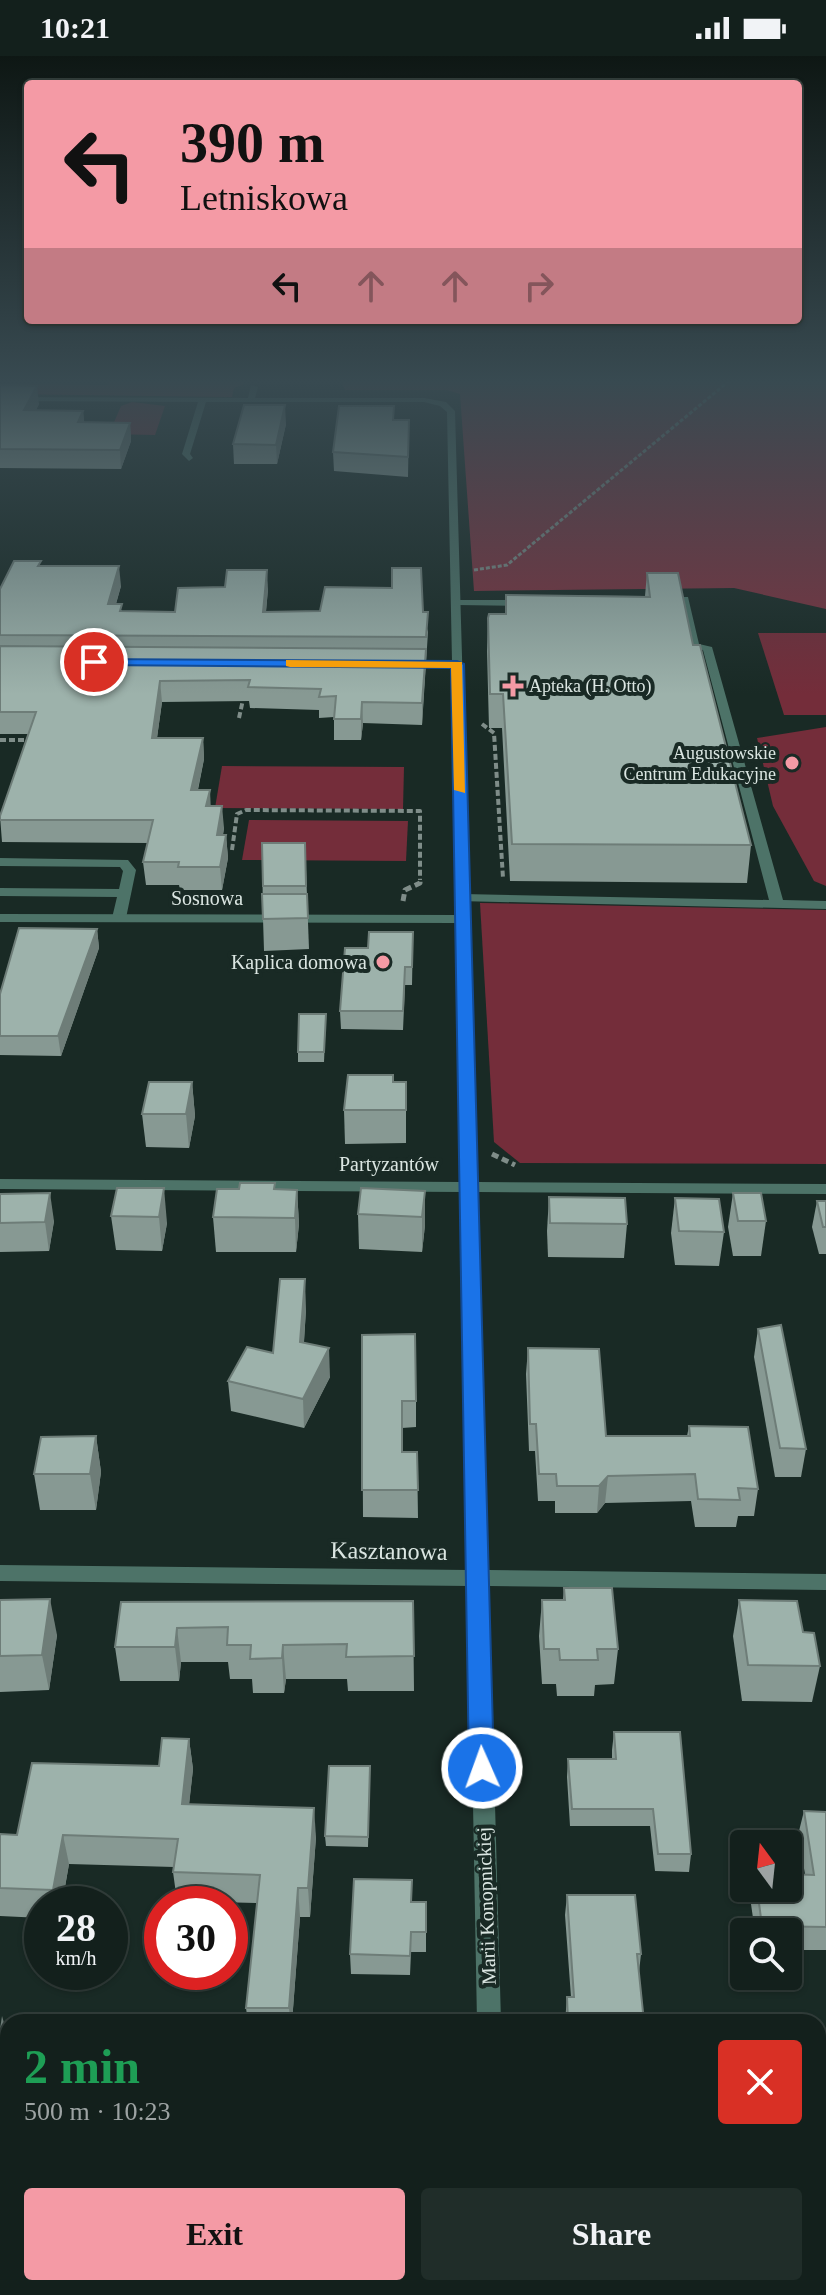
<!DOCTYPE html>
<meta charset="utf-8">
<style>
:root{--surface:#13201c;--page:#202d29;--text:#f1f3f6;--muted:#9da3a3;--line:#323e3b;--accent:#f49aa5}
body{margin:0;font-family:"Times New Roman",serif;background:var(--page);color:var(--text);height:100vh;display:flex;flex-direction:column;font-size:30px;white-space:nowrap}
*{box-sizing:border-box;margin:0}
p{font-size:26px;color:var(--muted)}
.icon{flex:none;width:44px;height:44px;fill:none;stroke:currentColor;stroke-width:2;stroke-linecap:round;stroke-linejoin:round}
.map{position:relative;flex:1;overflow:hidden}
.sheet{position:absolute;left:0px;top:1958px;width:826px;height:282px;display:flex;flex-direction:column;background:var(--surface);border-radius:24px 24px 0 0;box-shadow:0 2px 6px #0004,0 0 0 2px var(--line)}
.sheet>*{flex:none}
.banner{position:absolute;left:24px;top:24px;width:778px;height:244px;border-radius:8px;box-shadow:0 2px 6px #0004,0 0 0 2px var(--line);background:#f49aa5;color:#111;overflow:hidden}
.needle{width:52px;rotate:345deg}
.controls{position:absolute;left:730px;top:1774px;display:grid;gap:16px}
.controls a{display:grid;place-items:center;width:72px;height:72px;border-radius:8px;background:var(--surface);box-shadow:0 2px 6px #0004,0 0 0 2px var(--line);font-size:40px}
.speed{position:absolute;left:24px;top:1830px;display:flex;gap:16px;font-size:40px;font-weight:700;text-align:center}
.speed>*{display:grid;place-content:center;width:104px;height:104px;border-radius:50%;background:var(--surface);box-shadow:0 2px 6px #0004,0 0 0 2px var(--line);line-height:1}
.speed small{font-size:20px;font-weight:400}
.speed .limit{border:12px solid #d22;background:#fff;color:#111}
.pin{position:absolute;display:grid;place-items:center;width:68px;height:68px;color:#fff;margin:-34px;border:4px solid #fff;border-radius:50%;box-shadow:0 2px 8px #0007}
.me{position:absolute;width:88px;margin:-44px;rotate:358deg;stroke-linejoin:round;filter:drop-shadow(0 0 6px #0008)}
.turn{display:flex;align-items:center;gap:28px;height:168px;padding:0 24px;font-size:36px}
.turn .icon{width:104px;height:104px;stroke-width:2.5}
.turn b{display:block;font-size:56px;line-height:68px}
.lanes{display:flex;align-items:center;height:76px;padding:0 24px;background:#0003;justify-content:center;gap:40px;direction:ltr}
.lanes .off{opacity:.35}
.round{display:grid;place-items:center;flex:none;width:84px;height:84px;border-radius:8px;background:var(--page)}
.headline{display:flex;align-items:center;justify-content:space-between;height:136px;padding:0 24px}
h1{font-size:48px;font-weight:600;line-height:60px;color:#1e9e55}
.primary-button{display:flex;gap:16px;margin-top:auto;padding:16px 24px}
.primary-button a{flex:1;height:92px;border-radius:8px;background:var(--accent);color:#111;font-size:32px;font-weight:600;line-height:92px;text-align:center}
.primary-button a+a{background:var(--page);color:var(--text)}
.status{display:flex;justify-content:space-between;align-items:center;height:56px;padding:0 40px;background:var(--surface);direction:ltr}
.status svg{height:22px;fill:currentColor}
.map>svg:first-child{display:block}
.green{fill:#742d3a}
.forest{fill:#7d3340}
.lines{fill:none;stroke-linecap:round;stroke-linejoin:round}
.path-far2{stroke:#7f8d89;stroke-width:3;stroke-dasharray:4 2;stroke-linecap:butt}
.path-far1{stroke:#7f8d89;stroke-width:4;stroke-dasharray:6 3;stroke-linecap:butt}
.path{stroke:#7f8d89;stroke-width:5;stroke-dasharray:7 4;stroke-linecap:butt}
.service{fill:#4d7368;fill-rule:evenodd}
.minor{fill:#4d7368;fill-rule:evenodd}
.wall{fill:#879993}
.shaded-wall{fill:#6e7d78}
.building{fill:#9db2ab;stroke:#6e7d78;stroke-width:2}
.route{fill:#1a73e8;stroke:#114b97;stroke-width:2}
.slow{fill:#f59e0b}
.poi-dot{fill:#f49aa5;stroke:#192a25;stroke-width:3}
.labels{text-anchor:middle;stroke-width:8;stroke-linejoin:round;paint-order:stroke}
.far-poi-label{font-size:18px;fill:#dbe6e2;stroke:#192a25;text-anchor:start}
.street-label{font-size:20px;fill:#dbe6e2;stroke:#192a25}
.poi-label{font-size:20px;fill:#dbe6e2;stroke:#192a25;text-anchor:end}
.near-street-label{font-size:24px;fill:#dbe6e2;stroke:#192a25}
</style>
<div class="status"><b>10:21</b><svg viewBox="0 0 49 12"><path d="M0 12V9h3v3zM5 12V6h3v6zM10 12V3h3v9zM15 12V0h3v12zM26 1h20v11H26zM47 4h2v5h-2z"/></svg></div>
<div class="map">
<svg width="826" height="2239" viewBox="0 0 826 2239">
<rect width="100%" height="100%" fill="#192a25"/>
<g class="green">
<polygon points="132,346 165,350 155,379 109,378 121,350"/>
<polygon points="758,577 826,577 826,659 784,659"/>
<polygon points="826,671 826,830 814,825 773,750 757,682"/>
<polygon points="222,710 404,711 403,753 215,752"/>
<polygon points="249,764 408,765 406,805 242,804"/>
<polygon points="480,847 826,854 826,1108 520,1107 494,1086"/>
</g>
<g class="forest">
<polygon points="109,325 244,325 244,328 234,332 232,341 0,338 0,328 108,329"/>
<polygon points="341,325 826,325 826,553 734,532 474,535 460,338 447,334 345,334"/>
</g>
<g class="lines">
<polyline class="path-far2" points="474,514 507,509 729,325"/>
<g class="path-far1">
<polyline points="239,662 244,639"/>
<polyline points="482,668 494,677 503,822"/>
<polyline points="0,684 31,684"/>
<polyline points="232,794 237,758 246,754 420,755 420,824"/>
</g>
<g class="path">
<polyline points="403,845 405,834 420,827 420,822"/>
<polyline points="492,1098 515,1109"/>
</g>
<g class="service">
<polygon points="251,329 258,331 254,346 206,346 190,398 193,402 189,405 182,398 198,346 0,345 0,341 248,342"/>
<polygon points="658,541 688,541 699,588 712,591 783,844 826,845 826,853 458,845 456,842 463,838 769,844 703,594 689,591 680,546 662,546 657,543"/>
<polygon points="453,544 527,544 532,547 527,550 457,549 452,546"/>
<polygon points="0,802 128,804 136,814 126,862 119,866 112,862 117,841 0,840 0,832 119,833 123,815 120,811 0,810"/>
</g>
<g class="minor">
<polygon points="248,342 424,342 446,346 455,355 477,1126 826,1128 826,1138 478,1136 488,1514 826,1518 826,1534 489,1530 501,1966 477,1966 469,1530 0,1525 0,1509 468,1514 461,1136 0,1133 0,1123 461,1126 456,867 0,866 0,858 456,859 452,611 406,611 401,608 406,605 452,605 447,356 440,350 424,346 251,346"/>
<polygon points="0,2217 8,2217 8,2232 21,2232 18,2239 0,2239"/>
<polygon points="818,2223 826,2223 826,2239 120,2239 117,2232 818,2232"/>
</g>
</g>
<g class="wall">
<polygon points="0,329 39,348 36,354 83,355 84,366 130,367 131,385 121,413 0,412"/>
<polygon points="394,350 394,364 409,364 408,421 334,415 333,396"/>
<polygon points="286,368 277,408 234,408 233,388"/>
<polygon points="42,510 121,530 116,548 122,555 175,556 268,533 266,556 423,556 428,576 422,669 363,667 361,684 334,684 334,661 319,662 319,654 250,652 249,645 162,646 157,682 203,682 204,703 198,734 211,750 224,772 223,779 226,779 228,802 222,834 180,834 179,829 146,829 143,806 148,787 2,786 0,760 28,678 0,678 0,533"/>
<polygon points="647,517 693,589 751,789 747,827 510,825 502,672 489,672 487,595 488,562 505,558 506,539 645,540"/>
<polygon points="262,787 305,787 309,893 264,895 263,863"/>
<polygon points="97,873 99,892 61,1000 0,999 0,938"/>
<polygon points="413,876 412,929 405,929 403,974 341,973 340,955"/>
<polygon points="326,958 324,1006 298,1006 298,996"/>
<polygon points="192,1026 195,1060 189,1092 146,1091 142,1058"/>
<polygon points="393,1026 406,1026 406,1087 345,1088 344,1054"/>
<polygon points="117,1132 167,1167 162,1195 116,1194 111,1160"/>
<polygon points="239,1133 297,1134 299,1168 296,1196 216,1196 213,1161"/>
<polygon points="425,1135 425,1169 422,1196 359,1193 358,1158"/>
<polygon points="733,1137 766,1165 761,1200 733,1200 728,1171"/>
<polygon points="0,1138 54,1165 49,1195 0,1196"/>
<polygon points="549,1141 627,1168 624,1202 548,1201 547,1175"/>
<polygon points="675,1142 724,1176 719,1210 675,1209 671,1177"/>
<polygon points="817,1145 826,1145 826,1198 819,1198 812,1171"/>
<polygon points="306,1253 304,1286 330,1321 304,1372 231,1355 228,1325 273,1297"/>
<polygon points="758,1273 806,1393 801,1421 775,1421 754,1301"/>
<polygon points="362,1279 416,1345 416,1371 402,1372 402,1396 417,1396 418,1462 363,1461"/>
<polygon points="528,1292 606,1380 687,1380 689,1370 758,1433 754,1460 738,1460 736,1471 695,1471 691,1445 605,1447 597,1457 555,1457 555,1445 538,1445 535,1395 529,1395 526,1318"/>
<polygon points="96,1380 101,1416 96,1454 40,1454 34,1418"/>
<polygon points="564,1532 618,1593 614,1628 595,1629 594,1640 557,1640 556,1628 542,1628 539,1580 542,1544 563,1544"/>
<polygon points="0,1544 57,1579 49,1634 0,1636"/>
<polygon points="739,1544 803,1576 820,1610 812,1646 742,1645 733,1580"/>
<polygon points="413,1545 414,1635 348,1635 347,1623 286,1623 284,1637 253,1637 252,1623 230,1623 228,1606 181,1606 179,1625 120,1625 115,1591 121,1546"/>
<polygon points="614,1676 691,1798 689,1816 655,1815 650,1770 570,1770 567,1721 568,1703 612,1703 612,1694"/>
<polygon points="189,1683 193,1713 189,1748 316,1781 310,1861 300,1861 292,1966 248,1966 246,1952 257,1847 177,1845 173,1816 174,1811 69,1808 62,1848 42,1848 42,1862 0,1860 0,1778 17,1779 159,1710"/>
<polygon points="370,1721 368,1791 326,1790 325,1780"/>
<polygon points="804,1755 826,1756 826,1894 788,1894 788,1876 755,1876 750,1841 752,1832 788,1832 805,1818 798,1779"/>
<polygon points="567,1839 641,1898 639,1916 644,1966 565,1966 567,1941 571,1941 565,1859"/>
<polygon points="412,1846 426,1846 426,1896 411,1896 410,1919 351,1918 350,1898"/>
<rect x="818" y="2006" width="8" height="104"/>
</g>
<g class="shaded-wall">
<polygon points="37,330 39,348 26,373 24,354"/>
<polygon points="285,349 286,368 277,408 276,389"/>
<polygon points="83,355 85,373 78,366"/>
<polygon points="130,367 131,385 121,413 120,394"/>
<polygon points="119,510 121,530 110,568 108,548"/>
<polygon points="267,514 268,533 264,576 263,556"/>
<polygon points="426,593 425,614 422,669 422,647"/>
<polygon points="160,625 162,646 154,703 152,682"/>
<polygon points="362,646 363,667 361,684 361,663"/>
<polygon points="203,682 204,703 193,756 191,734"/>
<polygon points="210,734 211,756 206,750"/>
<polygon points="222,750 224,772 219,802 217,779"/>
<polygon points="226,779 228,802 222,834 220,811"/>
<polygon points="97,873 99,892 61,1000 58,980"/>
<polygon points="192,1026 195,1060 189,1092 186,1058"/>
<polygon points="164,1132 167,1167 162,1195 159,1161"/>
<polygon points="297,1134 299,1168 296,1196 295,1162"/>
<polygon points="425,1135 425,1169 422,1196 422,1161"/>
<polygon points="50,1137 54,1165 49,1195 45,1166"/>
<polygon points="305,1223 306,1253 302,1315 300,1286"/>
<polygon points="329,1292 330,1321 304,1372 303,1343"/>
<polygon points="96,1380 101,1416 96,1454 90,1418"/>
<polygon points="608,1420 605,1447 597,1457 599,1430"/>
<polygon points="50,1543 57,1579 49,1634 42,1599"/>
<polygon points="177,1572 181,1606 179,1625 175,1591"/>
<polygon points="283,1589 286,1623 284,1637 282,1602"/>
<polygon points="189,1683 193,1713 186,1777 182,1748"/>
<polygon points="314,1752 316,1781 310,1861 308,1832"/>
<polygon points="63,1779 69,1808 62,1848 56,1848 53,1834"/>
<polygon points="298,1832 300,1861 292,1966 290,1966 289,1952"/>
<polygon points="2,1960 8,1981 8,2013 0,2058 0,1973"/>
</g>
<g class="building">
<polygon points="0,329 37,330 24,354 83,355 78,366 130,367 120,394 0,393"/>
<polygon points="244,349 285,349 276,389 233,388"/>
<polygon points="339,350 394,350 393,364 409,364 408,401 333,396"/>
<polygon points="14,505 41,505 38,510 119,510 108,548 122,548 120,555 175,556 178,532 225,531 227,514 267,514 263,556 320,555 325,531 392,532 392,512 421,512 423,556 428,556 426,581 0,579 0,533"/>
<polygon points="647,517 678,517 693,589 700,589 751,789 512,788 503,638 490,638 488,562 489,558 506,558 506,539 650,541"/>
<polygon points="0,590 426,593 422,647 362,646 361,663 334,663 336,640 319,641 321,633 248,631 250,624 160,625 152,682 203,682 191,734 210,734 206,750 222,750 217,779 226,779 220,811 178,811 179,806 143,806 153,764 0,764 0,760 36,656 0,656"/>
<polygon points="262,787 305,787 306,830 263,830"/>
<polygon points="262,838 307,838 308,862 263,863"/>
<polygon points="19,872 97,873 58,980 0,980 0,938"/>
<polygon points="369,876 413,876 412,911 405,911 403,955 340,955 345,892 368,892"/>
<polygon points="299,958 326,958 324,996 298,996"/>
<polygon points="348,1019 393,1019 393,1026 406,1026 406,1054 344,1054"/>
<polygon points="149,1026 192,1026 186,1058 142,1058"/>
<polygon points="240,1127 275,1127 274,1133 297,1134 295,1162 213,1161 217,1133 239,1133"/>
<polygon points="117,1132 164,1132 159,1161 111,1160"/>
<polygon points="361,1132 425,1135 422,1161 358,1158"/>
<polygon points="50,1137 45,1166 0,1167 0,1138"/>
<polygon points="733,1137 761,1137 766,1165 738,1165"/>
<polygon points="549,1141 625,1142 627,1168 550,1167"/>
<polygon points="675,1142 719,1143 724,1176 679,1175"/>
<polygon points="817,1145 826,1145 826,1171 823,1171"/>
<polygon points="280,1223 305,1223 300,1286 329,1292 303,1343 228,1325 247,1291 273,1297"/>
<polygon points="781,1269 806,1393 780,1392 758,1273"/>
<polygon points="415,1278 416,1345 402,1345 402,1396 417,1396 418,1434 362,1434 362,1279"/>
<polygon points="528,1292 599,1293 606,1380 690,1380 689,1370 748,1371 758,1433 738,1432 740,1444 698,1443 695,1418 608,1420 599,1430 557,1430 556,1418 539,1418 536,1368 530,1368"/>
<polygon points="96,1380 90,1418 34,1418 41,1381"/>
<polygon points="564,1532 612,1532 618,1593 597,1593 598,1604 560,1604 559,1593 544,1593 542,1544 565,1544"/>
<polygon points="50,1543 42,1599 0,1600 0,1544"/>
<polygon points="739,1544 797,1545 803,1576 814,1577 820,1610 748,1609"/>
<polygon points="413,1545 414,1600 346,1601 347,1588 283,1589 282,1602 250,1603 251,1589 227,1589 228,1571 177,1572 175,1591 115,1591 121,1546"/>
<polygon points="614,1676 680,1676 691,1798 658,1798 653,1753 572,1753 568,1703 616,1703"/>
<polygon points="162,1682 189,1683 182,1748 314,1752 308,1832 298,1832 289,1952 246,1952 260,1819 173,1816 178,1783 63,1779 53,1834 0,1832 0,1778 17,1779 32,1707 159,1710"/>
<polygon points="329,1710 370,1710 368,1781 325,1780"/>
<polygon points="804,1755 826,1756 826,1871 762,1870 757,1832 788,1832 788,1818 814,1819"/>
<polygon points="354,1823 412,1824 411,1846 426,1846 426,1876 411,1876 410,1900 350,1898"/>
<polygon points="567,1839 635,1839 641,1898 637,1898 644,1966 568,1966 567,1941 574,1941"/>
<rect x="818" y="2006" width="8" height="77"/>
</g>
<linearGradient id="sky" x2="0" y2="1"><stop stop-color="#0e1714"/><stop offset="0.51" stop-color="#384a51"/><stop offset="1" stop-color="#384a51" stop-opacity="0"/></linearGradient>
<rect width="826" height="638" fill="url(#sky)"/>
<polygon class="route" points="89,603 457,605 464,608 494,1712 490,1720 482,1723 473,1720 469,1712 451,612 94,609 88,606"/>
<polygon class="slow" points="286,604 462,606 465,737 454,734 451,612 290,611 286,610"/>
<g class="poi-dot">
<path d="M509 618h8v8h8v8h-8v8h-8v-8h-8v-8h8z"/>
<circle cx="792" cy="707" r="8"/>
<circle cx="383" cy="906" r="8"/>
</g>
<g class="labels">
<g class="far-poi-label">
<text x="529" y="636">Apteka (H. Otto)</text>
<text x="776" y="703" text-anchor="end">Augustowskie<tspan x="776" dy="21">Centrum Edukacyjne</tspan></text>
</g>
<g class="street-label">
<text x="207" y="849">Sosnowa</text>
<text x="389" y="1115">Partyzantów</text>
<text transform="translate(486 1850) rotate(-92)" y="7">Marii Konopnickiej</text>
</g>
<g class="poi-label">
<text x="367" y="913">Kaplica domowa</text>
</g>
<g class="near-street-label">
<text transform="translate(389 1495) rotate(1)" y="8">Kasztanowa</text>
</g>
</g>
</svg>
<div class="controls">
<a><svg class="needle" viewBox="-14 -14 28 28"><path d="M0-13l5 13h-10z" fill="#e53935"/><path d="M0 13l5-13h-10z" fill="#9da3a3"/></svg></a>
<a><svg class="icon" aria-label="search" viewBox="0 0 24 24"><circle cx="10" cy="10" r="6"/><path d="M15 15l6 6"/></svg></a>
</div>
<div class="speed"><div>28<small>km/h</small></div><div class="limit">30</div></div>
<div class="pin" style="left:94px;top:606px;background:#d93025"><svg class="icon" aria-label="arrive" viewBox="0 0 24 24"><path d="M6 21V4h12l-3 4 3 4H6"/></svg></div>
<svg class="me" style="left:482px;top:1712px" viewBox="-20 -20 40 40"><circle r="17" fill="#1a73e8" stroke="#fff" stroke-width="3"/><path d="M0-11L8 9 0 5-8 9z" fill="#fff"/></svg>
<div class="banner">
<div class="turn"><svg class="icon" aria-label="left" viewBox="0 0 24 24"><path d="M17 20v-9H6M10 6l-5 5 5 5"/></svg><div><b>390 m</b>Letniskowa</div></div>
<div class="lanes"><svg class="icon" aria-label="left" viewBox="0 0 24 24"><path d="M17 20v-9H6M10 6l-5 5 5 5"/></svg><svg class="icon off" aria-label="ahead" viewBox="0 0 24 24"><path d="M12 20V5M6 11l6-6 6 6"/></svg><svg class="icon off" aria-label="ahead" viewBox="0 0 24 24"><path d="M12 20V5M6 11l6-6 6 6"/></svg><svg class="icon off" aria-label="right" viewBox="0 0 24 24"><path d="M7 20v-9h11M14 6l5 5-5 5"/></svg></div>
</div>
<section class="sheet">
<div class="headline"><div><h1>2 min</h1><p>500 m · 10:23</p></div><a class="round" style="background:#d93025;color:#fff"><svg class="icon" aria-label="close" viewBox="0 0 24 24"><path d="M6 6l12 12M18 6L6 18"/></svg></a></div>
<div class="primary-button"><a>Exit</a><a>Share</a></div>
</section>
</div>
